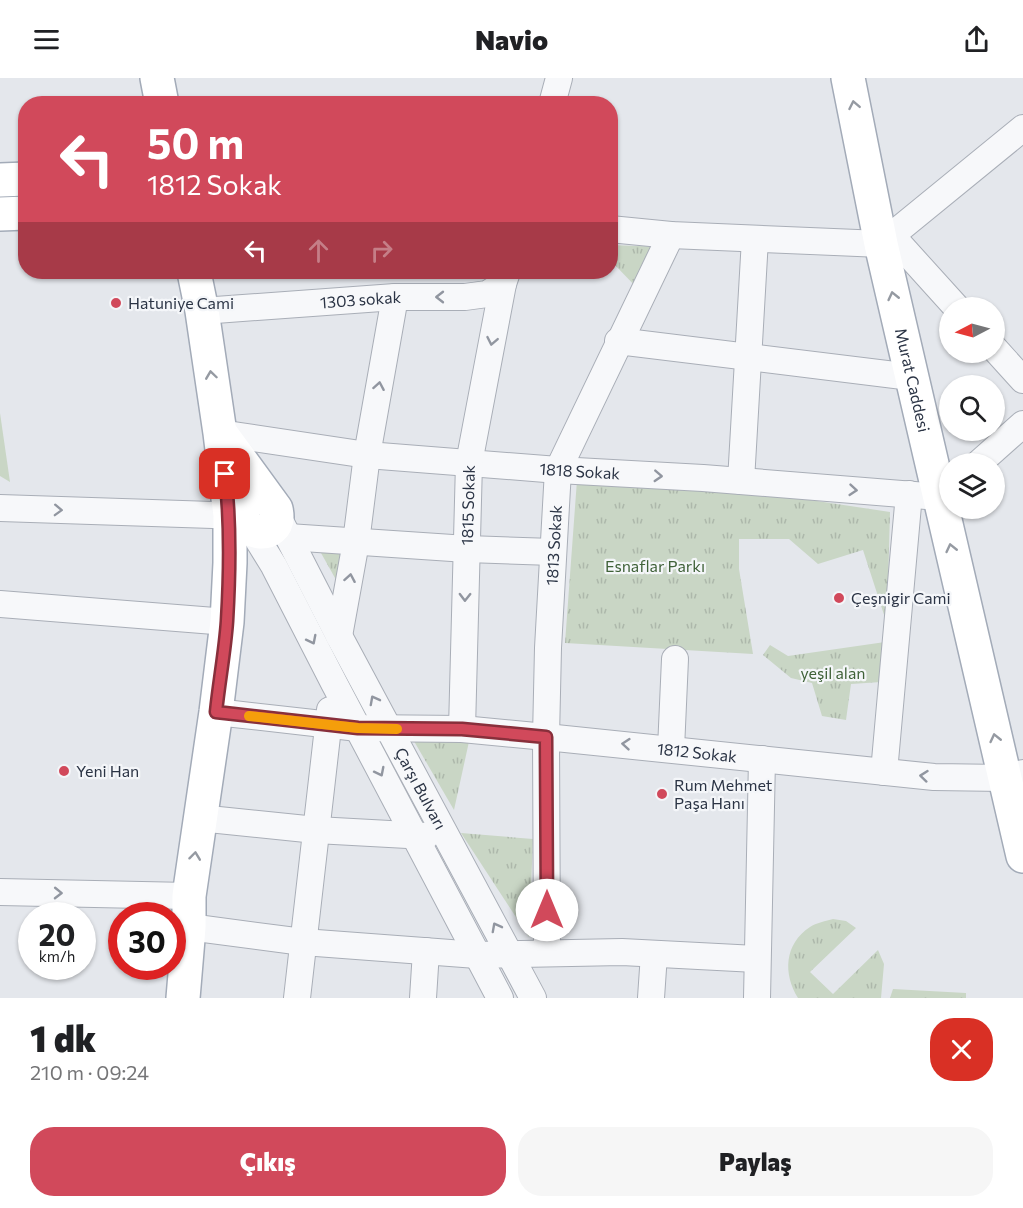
<!DOCTYPE html>
<html lang="tr">
<meta charset="utf-8">
<style>
:root{--surface:#fff;--page:#f6f6f6;--text:#202124;--muted:#757577;--accent:#d1495b}
body{margin:0;font-family:Commissioner,sans-serif;background:var(--page);color:var(--text);height:100vh;display:flex;flex-direction:column;font-size:22px;white-space:nowrap}
*{box-sizing:border-box;margin:0}
p{font-size:20px;color:var(--muted)}
.icon{flex:none;width:33px;height:33px;fill:none;stroke:currentColor;stroke-width:2;stroke-linecap:round;stroke-linejoin:round}
.map{position:relative;height:920px;overflow:hidden}
.drawer{display:flex;flex-direction:column;background:var(--surface);flex:1}
.drawer>*{flex:none}
.top-card{position:absolute;left:18px;top:18px;width:600px;height:183px;border-radius:24px;box-shadow:0 2px 4px #0004;background:#d1495b;color:#fff;overflow:hidden}
.needle{width:39px;rotate:264deg}
.tools{position:absolute;left:939px;top:219px;display:grid;gap:12px}
.tools a{display:grid;place-items:center;width:66px;height:66px;border-radius:50%;background:var(--surface);box-shadow:0 2px 4px #0004;font-size:30px}
.speed{position:absolute;left:18px;top:824px;display:flex;gap:12px;font-size:30px;font-weight:700;text-align:center}
.speed>*{display:grid;place-content:center;width:78px;height:78px;border-radius:50%;background:var(--surface);box-shadow:0 2px 4px #0004;line-height:1}
.speed small{font-size:15px;font-weight:400}
.speed .limit{border:9px solid #d22;background:#fff;color:#111}
.pin{position:absolute;display:grid;place-items:center;width:51px;height:51px;color:#fff;margin:-26px;border-radius:12px;box-shadow:0 3px 9px #0006}
.me{position:absolute;width:66px;margin:-33px;rotate:0deg;stroke-linejoin:round;filter:drop-shadow(0 0 4px #0008)}
.turn{display:flex;align-items:center;gap:21px;height:126px;padding:0 30px;font-size:27px}
.turn .icon{width:78px;height:78px;stroke-width:2.5}
.turn b{display:block;font-size:42px;line-height:51px}
.lanes{display:flex;align-items:center;height:57px;padding:0 30px;background:#0003;justify-content:center;gap:30px;direction:ltr}
.lanes .off{opacity:.35}
.round{display:grid;place-items:center;flex:none;width:63px;height:63px;border-radius:24px;background:var(--page)}
.headline{display:flex;align-items:center;justify-content:space-between;height:102px;padding:0 30px}
h1{font-size:36px;font-weight:800;line-height:45px}
.primary-button{display:flex;gap:12px;margin-top:auto;padding:12px 30px}
.primary-button a{flex:1;height:69px;border-radius:24px;background:var(--accent);color:#fff;font-size:24px;font-weight:800;line-height:69px;text-align:center}
.primary-button a+a{background:var(--page);color:var(--text)}
header{display:flex;justify-content:space-between;align-items:center;height:78px;padding:0 30px;background:var(--surface);font-size:27px;font-weight:800}
.map>svg:first-child{display:block}
.green{fill:#c9d6c5}
.park{fill:url(#park-tufts)}
.lines{fill:none;stroke-linecap:round;stroke-linejoin:round}
.minor-casing{stroke:#a9aeb7;stroke-width:28}
.major-casing{stroke:#a3abb8;stroke-width:36}
.minor{stroke:#f7f8fa;stroke-width:26}
.major{stroke:#fff;stroke-width:33}
.oneway{stroke:#959aa2}
.oneway2{stroke:#9196a0}
.route-casing{stroke:#882f3b;stroke-width:15}
.route{stroke:#d1495b;stroke-width:10}
.slow{stroke:#f59e0b;stroke-width:10}
.poi-dot{fill:#d1495b;stroke:#f4f6f9;stroke-width:2}
.labels{text-anchor:middle;stroke-width:4.5;stroke-linejoin:round;paint-order:stroke}
.street-label{font-size:16px;fill:#2b3445;stroke:#f4f6f9}
.poi-label{font-size:16px;fill:#2b3445;stroke:#f4f6f9;text-anchor:start}
.park-label{font-size:16px;fill:#3f6138;stroke:#f4f6f9}
</style>
<header><svg class="icon" aria-label="menu" viewBox="0 0 24 24"><path d="M4 6h16M4 12h16M4 18h16"/></svg>Navio<svg class="icon" aria-label="share" viewBox="0 0 24 24"><path d="M12 15V3M7 8l5-5 5 5M5 13v7h14v-7"/></svg></header>
<div class="map">
<svg width="1023" height="920" viewBox="0 0 1023 920">
<defs>
<pattern id="park-tufts" width="24" height="20" patternUnits="userSpaceOnUse" patternTransform="scale(1.5)"><rect width="24" height="20" fill="#c9d6c5"/><path d="M3 7l-1-3M5 7V3M7 7l1-3M15 17l-1-3M17 17v-4M19 17l1-3" fill="none" stroke="#adb8ab"/></pattern>
</defs>
<rect width="100%" height="100%" fill="#e4e7ec"/>
<polygon class="green" points="0,335 10,404 0,398"/>
<g class="park">
<polygon points="611,167 664,169 640,213 611,183"/>
<polygon points="577,402 738,411 890,434 887,546 863,472 818,486 789,461 739,461 739,491 753,576 565,565"/>
<polygon points="355,468 344,516 321,475"/>
<polygon points="885,564 881,604 851,606 846,642 822,638 812,605 791,600 763,577 770,567 788,578"/>
<polygon points="411,658 470,659 454,732"/>
<polygon points="461,755 533,761 529,859"/>
<path d="M833,841L846,843L856,850L810,894L833,916L878,872L884,886L881,920H798C783,896 784,866 810,849C816,845 826,843 833,841Z"/>
<polygon points="893,911 966,915 966,920 890,920"/>
</g>
<g class="lines">
<defs>
<g id="minor">
<polyline points="552,26 559,0"/>
<polyline points="610,151 671,157 881,166 1023,50"/>
<polyline points="891,157 957,230"/>
<path id="s1" d="M202,233L395,219H465L487,216L503,206L506,197"/>
<polyline points="618,263 911,299"/>
<polyline points="994,270 1023,302"/>
<path id="s2" d="M220,355L367,377L558,392L703,400L939,419L950,410"/>
<polyline points="978,386 1023,346"/>
<polyline points="741,403 755,161"/>
<polyline points="0,430 243,438"/>
<path id="s3" d="M277,437L339,558L533,920"/>
<polyline points="253,454 274,488 334,605 500,920"/>
<polyline points="288,459 467,471 553,474"/>
<polyline points="0,526 227,544"/>
<polyline points="339,558 356,464 367,377 395,219"/>
<path id="s4" d="M216,634L358,650L462,651L546,659L934,699L1004,700L1023,695"/>
<path id="s5" d="M462,651L469,385L503,206"/>
<polyline points="671,671 675,581"/>
<polyline points="884,694 909,416"/>
<polyline points="199,740 316,752 426,758"/>
<polyline points="0,814 189,818"/>
<polyline points="189,849 303,864 477,877 622,874 756,881"/>
<path id="s6" d="M547,875L546,659L548,570L558,392L671,157"/>
<polyline points="297,920 330,632"/>
<polyline points="423,920 426,873"/>
<polyline points="651,920 654,876"/>
<polyline points="757,920 762,681"/>
</g>
<g id="major">
<polyline points="157,0 162,26"/>
<path id="s7" d="M848,0L881,166L1023,778"/>
<polyline points="0,102 26,101"/>
<polyline points="0,136 26,135"/>
<path d="M222,357L276,431C285,470 224,453 247,426C253,419 261,419 269,422"/>
<polyline points="183,920 189,849 189,818 216,634 227,544 230,485 230,437 220,355 202,233 194,194"/>
</g>
</defs>
<use href="#minor" class="minor-casing"/>
<use href="#major" class="major-casing"/>
<use href="#minor" class="minor"/>
<use href="#major" class="major"/>
</g>
<defs><path id="oneway-chevron" d="M-2-3.5L2.5 0L-2 3.5" fill="none" stroke-width="1.6" stroke-linecap="round" stroke-linejoin="round" transform="scale(1.5)"/></defs>
<g class="oneway">
<use href="#oneway-chevron" transform="translate(854 27) rotate(-101)"/>
<use href="#oneway-chevron" transform="translate(893 218) rotate(-103)"/>
<use href="#oneway-chevron" transform="translate(211 297) rotate(-98)"/>
<use href="#oneway-chevron" transform="translate(951 470) rotate(-103)"/>
<use href="#oneway-chevron" transform="translate(995 660) rotate(-103)"/>
<use href="#oneway-chevron" transform="translate(195 778) rotate(-83)"/>
</g>
<g class="oneway2">
<use href="#oneway-chevron" transform="translate(440 219) rotate(180)"/>
<use href="#oneway-chevron" transform="translate(492 263) rotate(101)"/>
<use href="#oneway-chevron" transform="translate(379 308) rotate(-80)"/>
<use href="#oneway-chevron" transform="translate(658 398) rotate(3)"/>
<use href="#oneway-chevron" transform="translate(853 412) rotate(5)"/>
<use href="#oneway-chevron" transform="translate(58 432) rotate(2)"/>
<use href="#oneway-chevron" transform="translate(350 500) rotate(-80)"/>
<use href="#oneway-chevron" transform="translate(465 519) rotate(91)"/>
<use href="#oneway-chevron" transform="translate(312 562) rotate(63)"/>
<use href="#oneway-chevron" transform="translate(374 622) rotate(-118)"/>
<use href="#oneway-chevron" transform="translate(626 666) rotate(-175)"/>
<use href="#oneway-chevron" transform="translate(380 694) rotate(63)"/>
<use href="#oneway-chevron" transform="translate(924 698) rotate(-174)"/>
<use href="#oneway-chevron" transform="translate(58 815) rotate(1)"/>
<use href="#oneway-chevron" transform="translate(496 849) rotate(-118)"/>
</g>
<g class="lines">
<defs>
<path id="route" d="M225,396C231,445 230,493 227,543C225,573 219,604 216,634L358,650L462,651L546,659L547,832"/>
</defs>
<use href="#route" class="route-casing"/>
<use href="#route" class="route"/>
<polyline class="slow" points="249,638 358,650 397,651"/>
</g>
<g class="poi-dot">
<circle cx="116" cy="225" r="6"/>
<circle cx="839" cy="520" r="6"/>
<circle cx="64" cy="693" r="6"/>
<circle cx="662" cy="716" r="6"/>
</g>
<g class="labels">
<g class="street-label">
<text dy="6" stroke="none"><textPath href="#s1" startOffset="159">1303 sokak</textPath></text>
<text dy="6" stroke="none"><textPath href="#s7" startOffset="309">Murat Caddesi</textPath></text>
<text dy="6" stroke="none"><textPath href="#s2" startOffset="362">1818 Sokak</textPath></text>
<text dy="6" stroke="none"><textPath href="#s5" startOffset="224">1815 Sokak</textPath></text>
<text dy="6" stroke="none"><textPath href="#s6" startOffset="408">1813 Sokak</textPath></text>
<text dy="6" stroke="none"><textPath href="#s4" startOffset="483">1812 Sokak</textPath></text>
<text dy="6" stroke="none"><textPath href="#s3" startOffset="309">Çarşı Bulvarı</textPath></text>
</g>
<g class="poi-label">
<text x="128" y="231">Hatuniye Cami</text>
<text x="851" y="526">Çeşnigir Cami</text>
<text x="76" y="699">Yeni Han</text>
<text x="674" y="713">Rum Mehmet<tspan x="674" dy="18">Paşa Hanı</tspan></text>
</g>
<g class="park-label">
<text x="655" y="494">Esnaflar Parkı</text>
<text x="833" y="601">yeşil alan</text>
</g>
</g>
</svg>
<div class="tools">
<a><svg class="needle" viewBox="-14 -14 28 28"><path d="M0-13l5 13h-10z" fill="#e53935"/><path d="M0 13l5-13h-10z" fill="#757577"/></svg></a>
<a><svg class="icon" aria-label="search" viewBox="0 0 24 24"><circle cx="10" cy="10" r="6"/><path d="M15 15l6 6"/></svg></a>
<a><svg class="icon" aria-label="layers" viewBox="0 0 24 24"><path d="M12 4l9 5-9 5-9-5zM3 14l9 5 9-5"/></svg></a>
</div>
<div class="speed"><div>20<small>km/h</small></div><div class="limit">30</div></div>
<div class="pin" style="left:225px;top:396px;background:#d93025"><svg class="icon" aria-label="arrive" viewBox="0 0 24 24"><path d="M6 21V4h12l-3 4 3 4H6"/></svg></div>
<svg class="me" style="left:547px;top:832px" viewBox="-20 -20 40 40"><circle r="19" fill="#fff"/><path d="M0-13L10 11 0 6-10 11z" fill="#d1495b"/></svg>
<div class="top-card">
<div class="turn"><svg class="icon" aria-label="left" viewBox="0 0 24 24"><path d="M17 20v-9H6M10 6l-5 5 5 5"/></svg><div><b>50 m</b>1812 Sokak</div></div>
<div class="lanes"><svg class="icon" aria-label="left" viewBox="0 0 24 24"><path d="M17 20v-9H6M10 6l-5 5 5 5"/></svg><svg class="icon off" aria-label="ahead" viewBox="0 0 24 24"><path d="M12 20V5M6 11l6-6 6 6"/></svg><svg class="icon off" aria-label="right" viewBox="0 0 24 24"><path d="M7 20v-9h11M14 6l5 5-5 5"/></svg></div>
</div>
</div>
<section class="drawer">
<div class="headline"><div><h1>1 dk</h1><p>210 m · 09:24</p></div><a class="round" style="background:#d93025;color:#fff"><svg class="icon" aria-label="close" viewBox="0 0 24 24"><path d="M6 6l12 12M18 6L6 18"/></svg></a></div>
<div class="primary-button"><a>Çıkış</a><a>Paylaş</a></div>
</section>
